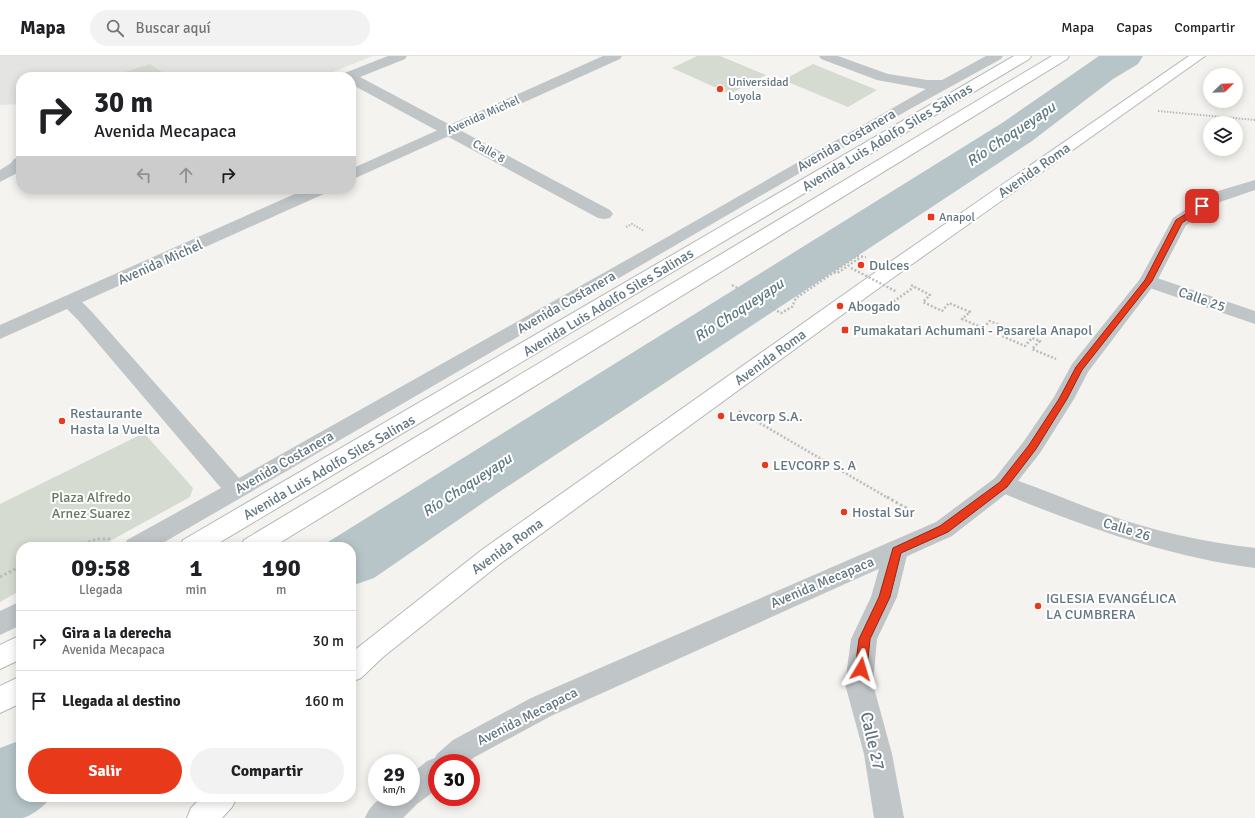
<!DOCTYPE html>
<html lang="es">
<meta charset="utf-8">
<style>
:root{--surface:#fff;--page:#f2f2f2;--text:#202124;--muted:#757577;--line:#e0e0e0;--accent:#e8391b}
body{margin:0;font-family:Signika,sans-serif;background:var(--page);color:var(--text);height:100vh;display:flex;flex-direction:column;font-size:15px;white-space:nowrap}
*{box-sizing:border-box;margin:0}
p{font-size:13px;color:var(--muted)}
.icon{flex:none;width:22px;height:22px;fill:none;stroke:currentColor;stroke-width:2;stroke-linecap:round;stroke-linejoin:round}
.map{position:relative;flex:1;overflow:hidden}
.drawer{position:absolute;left:16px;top:486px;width:340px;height:260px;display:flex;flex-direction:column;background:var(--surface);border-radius:16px;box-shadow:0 2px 10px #0003}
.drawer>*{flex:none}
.guide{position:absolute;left:16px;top:16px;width:340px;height:122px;border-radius:16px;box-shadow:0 2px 10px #0003;background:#fff;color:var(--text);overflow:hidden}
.needle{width:26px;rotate:67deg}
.controls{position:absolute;left:1203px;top:12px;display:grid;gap:8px}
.controls a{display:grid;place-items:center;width:40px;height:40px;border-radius:50%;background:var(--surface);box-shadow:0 2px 10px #0003;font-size:20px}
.speed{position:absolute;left:368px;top:698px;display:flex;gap:8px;font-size:20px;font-weight:700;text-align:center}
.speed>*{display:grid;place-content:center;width:52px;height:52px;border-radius:50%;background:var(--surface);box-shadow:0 2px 10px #0003;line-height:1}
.speed small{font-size:10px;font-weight:400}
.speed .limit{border:6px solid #d22;background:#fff;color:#111}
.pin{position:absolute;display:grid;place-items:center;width:34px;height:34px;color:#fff;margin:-17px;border-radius:8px;box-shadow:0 2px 6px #0006}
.me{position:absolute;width:44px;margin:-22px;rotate:7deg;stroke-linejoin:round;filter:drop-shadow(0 0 3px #0008)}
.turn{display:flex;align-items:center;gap:14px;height:84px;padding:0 12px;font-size:18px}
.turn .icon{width:52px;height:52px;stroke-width:2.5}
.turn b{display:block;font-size:28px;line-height:34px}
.lanes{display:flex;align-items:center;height:38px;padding:0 12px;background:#0003;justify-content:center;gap:20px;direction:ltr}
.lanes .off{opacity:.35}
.eta{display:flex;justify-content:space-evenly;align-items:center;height:68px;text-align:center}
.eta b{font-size:24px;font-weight:700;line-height:28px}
.primary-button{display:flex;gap:8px;margin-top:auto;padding:8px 12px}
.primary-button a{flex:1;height:46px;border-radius:24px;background:var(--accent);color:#fff;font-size:16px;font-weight:700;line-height:46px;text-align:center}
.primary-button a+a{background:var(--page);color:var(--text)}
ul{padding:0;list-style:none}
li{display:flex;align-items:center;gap:12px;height:60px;padding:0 12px;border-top:1px solid var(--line)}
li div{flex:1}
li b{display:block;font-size:15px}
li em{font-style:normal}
header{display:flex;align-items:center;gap:24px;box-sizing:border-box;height:56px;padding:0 20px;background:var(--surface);border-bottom:1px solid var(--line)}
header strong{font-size:19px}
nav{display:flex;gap:22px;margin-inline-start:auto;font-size:14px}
.search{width:280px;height:36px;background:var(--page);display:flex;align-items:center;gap:10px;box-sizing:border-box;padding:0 14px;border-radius:22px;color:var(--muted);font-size:15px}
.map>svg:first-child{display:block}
.built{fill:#e4e5e3}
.green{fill:#d5dbd0}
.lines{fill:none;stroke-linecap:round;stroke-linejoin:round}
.river{fill:#b7c5c8;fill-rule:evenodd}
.primary-casing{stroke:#b3b8bb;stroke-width:2}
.path-far2{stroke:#babdbe;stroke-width:2;stroke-dasharray:1.5 1.5;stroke-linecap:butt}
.path-far1{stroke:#babdbe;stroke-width:2.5;stroke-dasharray:2 2;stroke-linecap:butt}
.path{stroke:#babdbe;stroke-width:3;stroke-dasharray:2.5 2.5;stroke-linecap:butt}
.minor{fill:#c0c5c7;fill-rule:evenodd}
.tertiary{fill:#c0c5c7;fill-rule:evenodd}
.primary{fill:#fff;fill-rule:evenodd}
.path-bridge{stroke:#babdbe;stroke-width:2.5;stroke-dasharray:2 2;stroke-linecap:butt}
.route{fill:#e8391b;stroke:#972512}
.poi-dot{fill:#e8391b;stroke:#fff;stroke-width:1.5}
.labels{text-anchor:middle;stroke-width:4;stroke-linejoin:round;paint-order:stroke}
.far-poi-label{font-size:12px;fill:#627681;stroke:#fff;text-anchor:start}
.far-street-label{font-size:12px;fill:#627681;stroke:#fff}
.street-label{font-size:14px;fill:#627681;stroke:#fff}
.poi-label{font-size:14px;fill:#627681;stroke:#fff;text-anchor:start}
.park-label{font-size:14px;fill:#677861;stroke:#fff}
.water-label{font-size:15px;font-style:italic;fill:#5d797f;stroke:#fff}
.near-street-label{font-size:17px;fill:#627681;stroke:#fff}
</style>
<header>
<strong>Mapa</strong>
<div class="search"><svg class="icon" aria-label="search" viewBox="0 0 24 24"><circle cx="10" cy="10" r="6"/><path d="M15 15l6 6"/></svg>Buscar aquí</div>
<nav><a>Mapa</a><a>Capas</a><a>Compartir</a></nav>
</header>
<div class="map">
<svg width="1255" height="762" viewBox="0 0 1255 762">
<rect width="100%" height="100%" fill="#f4f3ef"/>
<polygon class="built" points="0,0 373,0 320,21 21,21 21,48 0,49"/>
<g class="green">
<polygon points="697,0 720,0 766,19 730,38 672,12"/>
<polygon points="150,8 170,21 109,21"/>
<polygon points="813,8 877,34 848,51 783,24"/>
<polygon points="144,377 193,432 190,441 99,491 21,491 21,534 0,546 0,448"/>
</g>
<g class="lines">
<g class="river">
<polygon points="1099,0 1143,0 1138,8 1113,23 1032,85 490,442 374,522 351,530 351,491 325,491 328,486 1002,67"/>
<path d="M21,684V741H50C47,749 31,760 23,762C16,762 7,762 0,762V692Z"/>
</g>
<defs>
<g id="primary">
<polygon points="1014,0 1031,0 1029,3 212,491 180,491 183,484"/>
<polygon points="1052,0 1069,0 1067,3 273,491 241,491 244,484"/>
<polygon points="1189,0 1205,0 894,221 501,507 383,601 361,622 351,626 351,597 483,493 880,213"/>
<polygon points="21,579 21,603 0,613 0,589"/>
<polygon points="21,620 21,647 0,657 0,630"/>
<polygon points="202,741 237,741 232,751 222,762 187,762 191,752"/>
</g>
</defs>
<use href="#primary" class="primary-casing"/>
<g class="path-far2">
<polyline points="1158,55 1255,64"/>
<polyline points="626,171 632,168 644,175"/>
</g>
<g class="path-far1">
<polyline points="834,216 857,200 866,201"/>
<polyline points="732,229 781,257 792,251 796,242 833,217 839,216 858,203 861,205"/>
<polyline points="911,229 930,239 923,246 942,255 949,247 970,256 962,263 983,272 990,265 1009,273 1002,280 1025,290 1032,282 1040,285 1032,293 1056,303"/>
<polyline points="890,245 893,246 914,231"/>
<polyline points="739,355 888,442"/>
</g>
<g class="path">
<polyline points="887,441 915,457"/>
<polyline points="74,491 97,483 110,483"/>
<polyline points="0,521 21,510"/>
</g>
<g class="minor">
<polygon points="388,0 407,0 405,3 360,21 610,154 613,158 610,162 604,163 598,162 351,28 351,21 340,21 342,18"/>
<path d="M819,0H838L888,18L927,24H942L986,0H1003L1001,3L910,53L156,491H124L127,484L221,432L78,264L60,246L63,242C77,238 83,247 92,256L239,422L662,184L926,33L877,24L821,3Z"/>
<polygon points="21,101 21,115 0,126 0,114 11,107 14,103"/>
<polygon points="1148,219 1255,255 1255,268 1141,229 1139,225 1141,221"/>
<path d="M1003,420C1037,430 1070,446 1103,457C1153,475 1203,486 1255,492V512C1164,500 1079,469 995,434L992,428L995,422Z"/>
<polygon points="896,485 905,488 908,495 897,541 877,583 873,628 892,698 904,762 874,762 864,698 845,628 851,583 871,541 884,495 887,488"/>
<polygon points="21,545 21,569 0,579 0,555"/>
</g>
<g class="tertiary">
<polygon points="603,0 622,0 620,3 351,124 351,113"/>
<path d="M1255,124V134L1220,146L1186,169L1157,225L1088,316L1074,343L1040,397L1011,434L952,480L551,660L473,702L468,707H437V733L417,748L403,762H365C375,738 388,741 411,741V718L427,705L435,702L437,698L453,684L531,642L936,466L995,422L1024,385L1054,341L1072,308L1140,223L1173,162L1208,138Z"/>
<polygon points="306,133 328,133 326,137 0,283 0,269"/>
</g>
<use href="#primary" class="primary"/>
<polyline class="path-bridge" points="851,212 897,236"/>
</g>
<polygon class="route" points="1200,149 1206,150 1182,167 1152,225 1082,314 1067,343 1036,393 1007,431 948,476 901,497 890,541 870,583 867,613 865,616 861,618 857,616 855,613 859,583 879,541 893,492 940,470 1000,426 1029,389 1059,343 1076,311 1145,224 1176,164"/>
<g class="poi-dot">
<circle cx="720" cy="33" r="4"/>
<rect x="927" y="157" width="8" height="8" rx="2"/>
<circle cx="861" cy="209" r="4"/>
<circle cx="840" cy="250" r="4"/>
<rect x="841" y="270" width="8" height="8" rx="2"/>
<circle cx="721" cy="360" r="4"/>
<circle cx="62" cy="365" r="4"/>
<circle cx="765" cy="409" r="4"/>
<circle cx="844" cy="456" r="4"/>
<circle cx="1038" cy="550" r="4"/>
</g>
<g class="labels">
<g class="far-poi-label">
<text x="728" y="30">Universidad<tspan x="728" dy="14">Loyola</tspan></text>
<text x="939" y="165">Anapol</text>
</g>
<g class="far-street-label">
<text transform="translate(483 59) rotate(-24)" y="4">Avenida Michel</text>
<text transform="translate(489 95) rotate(29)" y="4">Calle 8</text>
</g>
<g class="street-label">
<text transform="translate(887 81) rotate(-31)" y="5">Avenida Luis Adolfo Siles Salinas</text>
<text transform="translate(846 84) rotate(-30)" y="5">Avenida Costanera</text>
<text transform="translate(1034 114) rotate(-35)" y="5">Avenida Roma</text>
<text transform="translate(160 206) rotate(-24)" y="5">Avenida Michel</text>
<text transform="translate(1202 243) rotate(19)" y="5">Calle 25</text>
<text transform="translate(566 246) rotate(-30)" y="5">Avenida Costanera</text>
<text transform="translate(608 246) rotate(-31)" y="5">Avenida Luis Adolfo Siles Salinas</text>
<text transform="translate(770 301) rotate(-36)" y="5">Avenida Roma</text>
<text transform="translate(284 406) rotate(-30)" y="5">Avenida Costanera</text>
<text transform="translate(329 411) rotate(-30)" y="5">Avenida Luis Adolfo Siles Salinas</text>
<text transform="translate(1127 473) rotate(17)" y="5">Calle 26</text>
<text transform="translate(507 490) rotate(-36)" y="5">Avenida Roma</text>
<text transform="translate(822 526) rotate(-23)" y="5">Avenida Mecapaca</text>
<text transform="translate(527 660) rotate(-27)" y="5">Avenida Mecapaca</text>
</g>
<g class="poi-label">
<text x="869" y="214">Dulces</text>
<text x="848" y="255">Abogado</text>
<text x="853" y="279">Pumakatari Achumani - Pasarela Anapol</text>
<text x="70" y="362">Restaurante<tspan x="70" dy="16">Hasta la Vuelta</tspan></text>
<text x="729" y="365">Levcorp S.A.</text>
<text x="773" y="414">LEVCORP S. A</text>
<text x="852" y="461">Hostal Sur</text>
<text x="1046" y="547">IGLESIA EVANGÉLICA<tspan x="1046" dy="16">LA CUMBRERA</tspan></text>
</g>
<g class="park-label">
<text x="91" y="446">Plaza Alfredo<tspan x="91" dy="16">Arnez Suarez</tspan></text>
</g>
<g class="water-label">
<text transform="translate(1011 78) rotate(-34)" y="5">Río Choqueyapu</text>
<text transform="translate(739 254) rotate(-33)" y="5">Río Choqueyapu</text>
<text transform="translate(467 429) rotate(-33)" y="5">Río Choqueyapu</text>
</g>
<g class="near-street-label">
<text transform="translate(873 685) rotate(77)" y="6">Calle 27</text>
</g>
</g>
</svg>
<div class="controls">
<a><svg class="needle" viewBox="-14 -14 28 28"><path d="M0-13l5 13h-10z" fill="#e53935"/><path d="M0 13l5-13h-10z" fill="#757577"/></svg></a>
<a><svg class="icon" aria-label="layers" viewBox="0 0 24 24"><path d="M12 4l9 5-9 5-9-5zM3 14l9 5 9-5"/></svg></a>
</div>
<div class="speed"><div>29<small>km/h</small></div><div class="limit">30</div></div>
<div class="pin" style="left:1202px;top:150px;background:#d93025"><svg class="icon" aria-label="arrive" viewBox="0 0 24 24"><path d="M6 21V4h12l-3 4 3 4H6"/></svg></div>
<svg class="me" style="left:861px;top:613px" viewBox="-20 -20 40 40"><path d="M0-17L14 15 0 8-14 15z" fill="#e8391b" stroke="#fff" stroke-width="4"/></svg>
<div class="guide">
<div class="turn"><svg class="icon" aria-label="right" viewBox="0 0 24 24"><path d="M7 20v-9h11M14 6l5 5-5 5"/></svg><div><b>30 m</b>Avenida Mecapaca</div></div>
<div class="lanes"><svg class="icon off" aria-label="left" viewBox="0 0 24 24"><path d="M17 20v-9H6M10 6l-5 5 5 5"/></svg><svg class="icon off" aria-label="ahead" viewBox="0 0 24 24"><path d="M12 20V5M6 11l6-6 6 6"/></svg><svg class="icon" aria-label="right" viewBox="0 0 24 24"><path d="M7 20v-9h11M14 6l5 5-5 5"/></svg></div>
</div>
<section class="drawer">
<div class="eta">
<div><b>09:58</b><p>Llegada</p></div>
<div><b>1</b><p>min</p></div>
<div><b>190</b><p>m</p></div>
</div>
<ul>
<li><svg class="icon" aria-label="right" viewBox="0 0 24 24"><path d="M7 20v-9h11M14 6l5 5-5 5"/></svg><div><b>Gira a la derecha</b><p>Avenida Mecapaca</p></div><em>30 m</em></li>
<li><svg class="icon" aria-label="arrive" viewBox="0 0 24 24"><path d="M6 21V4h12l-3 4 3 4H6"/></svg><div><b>Llegada al destino</b></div><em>160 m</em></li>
</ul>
<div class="primary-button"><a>Salir</a><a>Compartir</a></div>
</section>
</div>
